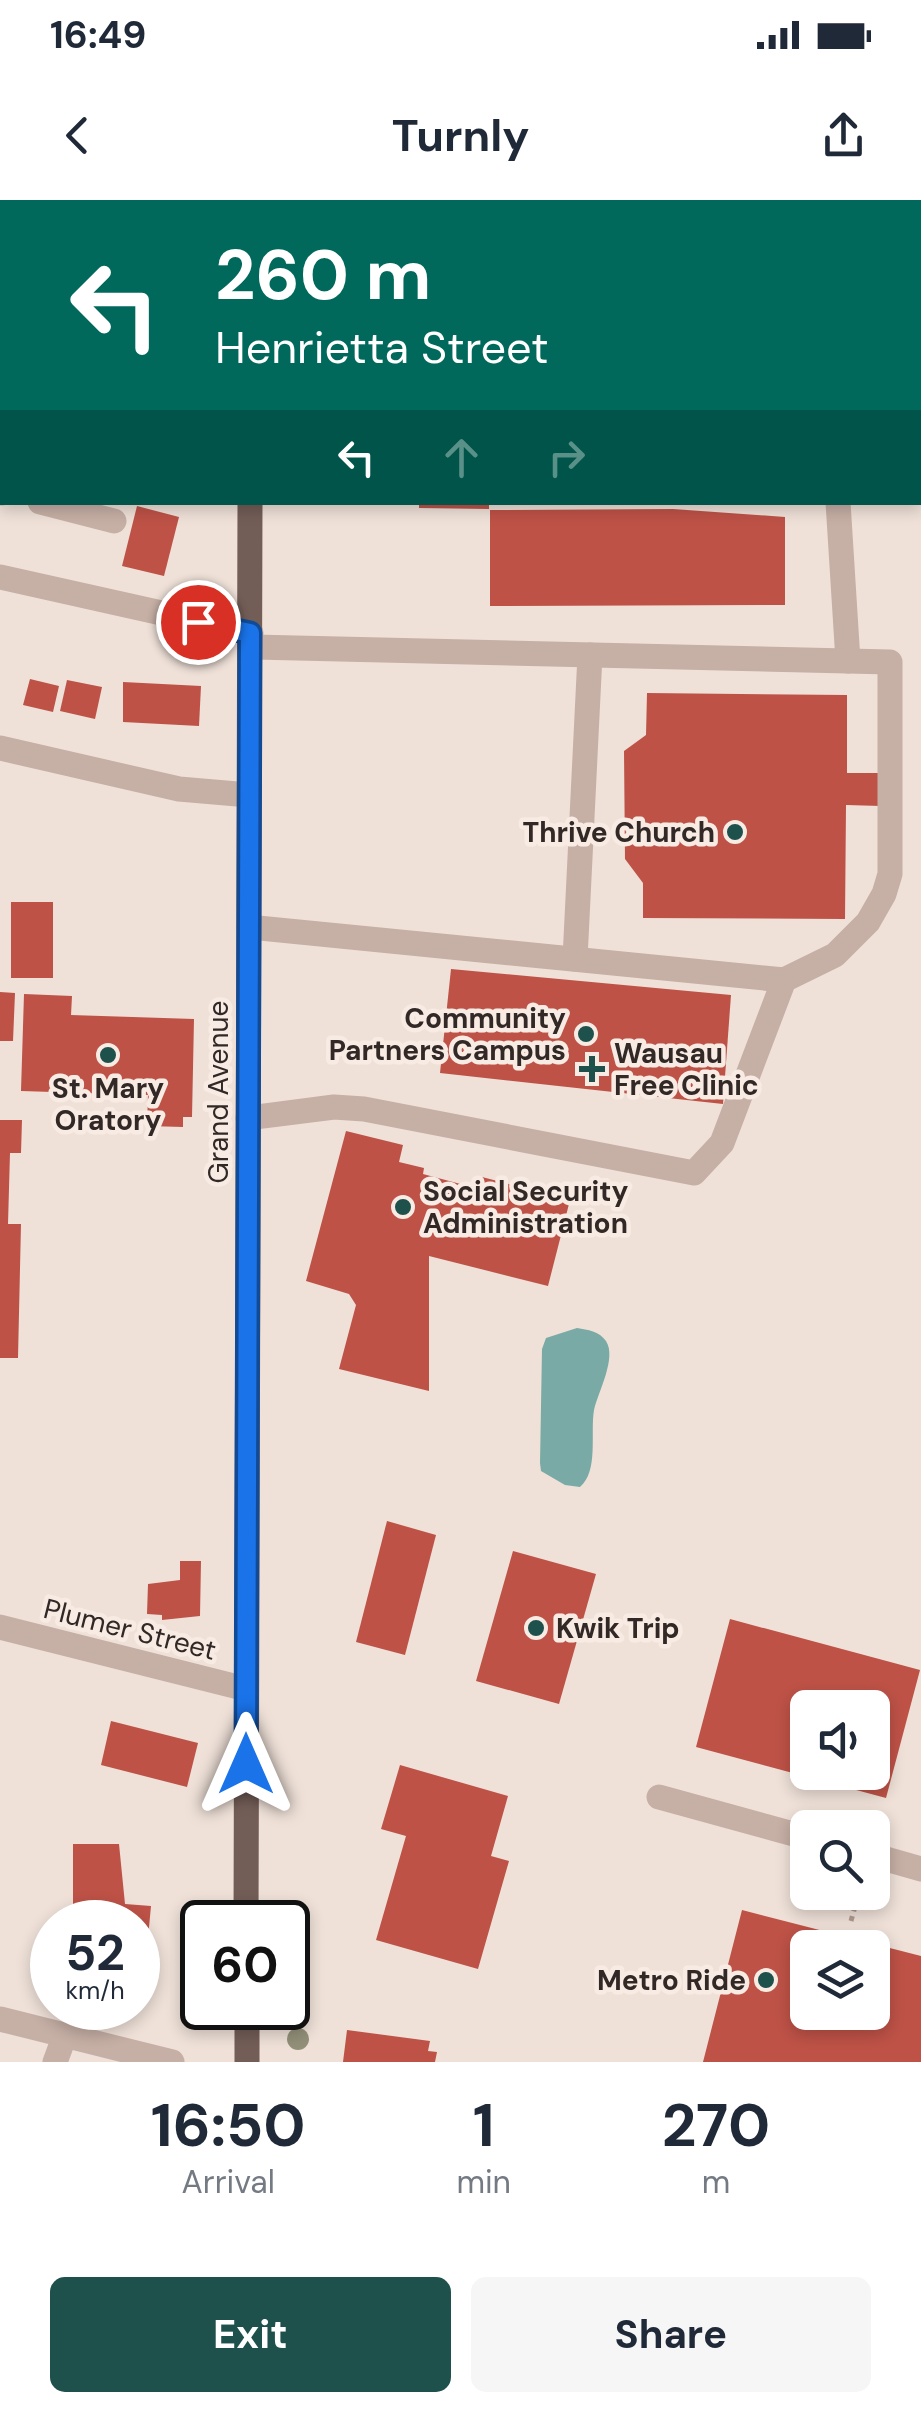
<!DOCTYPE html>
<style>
:root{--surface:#fff;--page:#f6f6f7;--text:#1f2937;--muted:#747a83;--accent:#1e504c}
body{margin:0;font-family:"DM Sans",sans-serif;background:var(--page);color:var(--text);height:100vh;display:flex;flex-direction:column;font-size:38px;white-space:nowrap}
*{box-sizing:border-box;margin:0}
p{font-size:32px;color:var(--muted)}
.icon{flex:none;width:55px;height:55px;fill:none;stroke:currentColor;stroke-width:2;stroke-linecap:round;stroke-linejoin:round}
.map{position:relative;height:1862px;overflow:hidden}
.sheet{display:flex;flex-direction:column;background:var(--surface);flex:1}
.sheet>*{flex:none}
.top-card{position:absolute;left:0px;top:0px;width:922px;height:305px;box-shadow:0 5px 15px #0003;background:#00695c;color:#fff;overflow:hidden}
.fabs{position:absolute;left:790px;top:1490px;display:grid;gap:20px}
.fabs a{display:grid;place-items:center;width:100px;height:100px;border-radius:15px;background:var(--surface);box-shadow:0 5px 15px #0003;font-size:50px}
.speed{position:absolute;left:30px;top:1700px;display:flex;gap:20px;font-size:50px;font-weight:700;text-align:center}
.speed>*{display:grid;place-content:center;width:130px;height:130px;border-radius:50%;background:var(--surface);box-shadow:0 5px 15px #0003;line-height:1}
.speed small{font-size:25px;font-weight:400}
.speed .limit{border:5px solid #111;border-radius:15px;background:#fff;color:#111}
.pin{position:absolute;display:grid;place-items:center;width:85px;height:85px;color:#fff;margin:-42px;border:5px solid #fff;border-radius:50%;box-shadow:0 2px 10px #0007}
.me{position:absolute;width:110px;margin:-55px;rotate:0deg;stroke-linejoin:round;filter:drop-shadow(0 0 8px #0008)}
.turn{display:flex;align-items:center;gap:35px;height:210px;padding:0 50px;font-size:45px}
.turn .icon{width:130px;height:130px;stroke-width:2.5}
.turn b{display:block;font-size:70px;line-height:85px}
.lanes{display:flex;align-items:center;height:95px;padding:0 50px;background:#0003;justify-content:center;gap:50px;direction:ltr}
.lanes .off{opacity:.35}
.eta{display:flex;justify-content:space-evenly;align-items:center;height:170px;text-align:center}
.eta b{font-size:60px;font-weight:700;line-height:70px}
.primary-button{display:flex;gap:20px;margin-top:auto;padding:20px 50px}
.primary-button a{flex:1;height:115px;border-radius:15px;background:var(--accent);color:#fff;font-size:40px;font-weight:700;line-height:115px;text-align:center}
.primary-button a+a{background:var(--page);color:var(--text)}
.status{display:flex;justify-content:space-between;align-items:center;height:70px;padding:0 50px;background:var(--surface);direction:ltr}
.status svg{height:28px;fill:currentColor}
header{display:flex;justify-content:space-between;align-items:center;height:130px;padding:0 50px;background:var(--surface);font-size:45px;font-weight:700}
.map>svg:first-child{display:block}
.green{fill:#b6bc99}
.water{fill:#79aaa5}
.building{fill:#be5247;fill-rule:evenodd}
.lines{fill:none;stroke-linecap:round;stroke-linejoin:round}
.path{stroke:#b1998f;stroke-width:5;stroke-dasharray:5 5;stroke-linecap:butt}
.minor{stroke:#c6afa5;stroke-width:25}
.major{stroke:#735d57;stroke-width:25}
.tree{fill:#939079}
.route-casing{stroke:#114b97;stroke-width:25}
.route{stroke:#1a73e8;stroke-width:18}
.poi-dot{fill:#1e504c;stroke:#f7ebe3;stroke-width:4}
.labels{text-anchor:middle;stroke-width:9;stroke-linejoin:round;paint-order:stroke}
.poi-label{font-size:28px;font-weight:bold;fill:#322826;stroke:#f7ebe3;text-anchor:end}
.street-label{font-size:28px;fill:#322826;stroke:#f7ebe3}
</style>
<div class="status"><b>16:49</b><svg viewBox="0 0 49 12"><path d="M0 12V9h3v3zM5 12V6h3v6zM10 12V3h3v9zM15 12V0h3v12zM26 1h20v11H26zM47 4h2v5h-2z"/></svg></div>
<header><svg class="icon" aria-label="back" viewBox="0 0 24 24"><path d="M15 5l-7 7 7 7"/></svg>Turnly<svg class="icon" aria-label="share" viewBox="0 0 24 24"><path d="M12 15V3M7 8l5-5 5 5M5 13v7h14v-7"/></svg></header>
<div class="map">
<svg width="921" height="1862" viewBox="0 0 921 1862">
<rect width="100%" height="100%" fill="#efe1d8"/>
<polygon class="green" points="285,0 573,0 285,2"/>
<path class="water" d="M577,1128C588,1130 599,1131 606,1141C617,1158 598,1192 594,1210C590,1233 599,1271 580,1287L565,1285L541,1271L540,1263L542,1149L546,1138Z"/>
<g class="building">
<polygon points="419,302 489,302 489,309 419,308"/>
<polygon points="137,306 179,317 164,376 122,366"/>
<polygon points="673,309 785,317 785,405 490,406 490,310"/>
<polygon points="30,479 59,486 53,512 23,505"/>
<polygon points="67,480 102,487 95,519 60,511"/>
<polygon points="123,482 201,486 199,526 123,522"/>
<polygon points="647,493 847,495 847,573 881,573 881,606 846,605 845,719 643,718 643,683 625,659 624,551 646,535"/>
<rect x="11" y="702" width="42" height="76"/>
<polygon points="451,769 731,795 723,904 440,873"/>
<polygon points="0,792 15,793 13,841 0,841"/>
<polygon points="24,794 72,796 71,815 194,819 192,917 183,917 183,927 147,926 148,895 21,891"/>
<polygon points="0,920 22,920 21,953 10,953 8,1024 21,1024 18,1158 0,1158"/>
<polygon points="346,931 403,945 399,962 424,968 423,974 468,986 482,977 570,1000 548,1086 429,1056 429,1191 339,1169 356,1105 349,1094 306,1081"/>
<polygon points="387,1321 436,1335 405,1455 356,1442"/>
<polygon points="513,1351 596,1374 559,1504 476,1481"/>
<polygon points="180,1361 201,1361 200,1416 162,1420 162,1415 147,1414 148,1384 180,1380"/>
<path d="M730,1419L920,1470L886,1598L696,1547ZM808,1508H872V1572H808Z"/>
<polygon points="111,1521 198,1543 187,1587 101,1565"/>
<polygon points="400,1565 508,1596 491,1656 509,1661 478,1769 376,1740 406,1636 381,1629"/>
<polygon points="73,1644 119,1644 125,1704 151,1706 148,1738 138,1737 138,1722 73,1722"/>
<path d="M742,1710L921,1756V1862H703ZM808,1748H872V1812H808Z"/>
<polygon points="347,1830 430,1841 428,1851 437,1852 435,1862 343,1862"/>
</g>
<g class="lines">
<g class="path">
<polyline points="630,1 633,0"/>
<polyline points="328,2 328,0"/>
<polyline points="332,2 334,0"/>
<polyline points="443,2 443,0"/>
<polyline points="0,69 2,69"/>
<polyline points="851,1721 859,1692"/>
</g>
<g class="minor">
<polyline points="810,0 810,2"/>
<polyline points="0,112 2,113"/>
<polyline points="0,293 2,293"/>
<polyline points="40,302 114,321"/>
<polyline points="838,302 848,461"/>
<polyline points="0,377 251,433"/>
<polyline points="0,548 179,589 249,595"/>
<polyline points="249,727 784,780"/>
<polyline points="575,759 590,455"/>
<polyline points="248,918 334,907 364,909 694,973 722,943 784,780 835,755 868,722 884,694 890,674 890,462 251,447"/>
<polyline points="0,1427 246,1489"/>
<polyline points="659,1597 808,1638"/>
<polyline points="872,1655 921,1669"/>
<polyline points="0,1819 172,1862"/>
<polyline points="55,1862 65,1835"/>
</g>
<g class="major">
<polyline points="252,0 252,2"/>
<polyline points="246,1722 250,302"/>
<polyline points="247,1808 247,1862"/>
</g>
</g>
<circle class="tree" cx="298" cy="1839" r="11"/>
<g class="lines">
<defs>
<polyline id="route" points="198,422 250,433 246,1564"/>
</defs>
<use href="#route" class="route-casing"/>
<use href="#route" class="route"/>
</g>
<g class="poi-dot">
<circle cx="735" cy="632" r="10"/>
<circle cx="586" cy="834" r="10"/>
<circle cx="108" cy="855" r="10"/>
<path d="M587 854h10v10h10v10h-10v10h-10v-10h-10v-10h10z"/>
<circle cx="403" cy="1007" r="10"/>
<circle cx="536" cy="1428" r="10"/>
<circle cx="766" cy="1780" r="10"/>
</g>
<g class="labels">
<g class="poi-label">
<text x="715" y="642">Thrive Church</text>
<text x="566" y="828">Community<tspan x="566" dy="32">Partners Campus</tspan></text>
<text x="614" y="863" text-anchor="start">Wausau<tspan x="614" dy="32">Free Clinic</tspan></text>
<text x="108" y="898" text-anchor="middle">St. Mary<tspan x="108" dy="32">Oratory</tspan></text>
<text x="423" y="1001" text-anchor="start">Social Security<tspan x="423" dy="32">Administration</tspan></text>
<text x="556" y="1438" text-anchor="start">Kwik Trip</text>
<text x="746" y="1790">Metro Ride</text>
</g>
<g class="street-label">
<text transform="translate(218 892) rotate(-90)" y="10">Grand Avenue</text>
<text transform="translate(130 1429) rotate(14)" y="10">Plumer Street</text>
</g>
</g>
</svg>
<div class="fabs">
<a><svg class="icon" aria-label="sound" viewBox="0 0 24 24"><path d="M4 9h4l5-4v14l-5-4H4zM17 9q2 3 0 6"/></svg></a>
<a><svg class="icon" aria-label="search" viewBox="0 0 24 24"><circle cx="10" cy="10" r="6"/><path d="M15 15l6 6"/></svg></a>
<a><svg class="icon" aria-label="layers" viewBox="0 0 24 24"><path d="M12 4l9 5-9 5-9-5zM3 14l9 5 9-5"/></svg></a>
</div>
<div class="speed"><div>52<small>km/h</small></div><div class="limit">60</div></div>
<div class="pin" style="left:198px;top:422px;background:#d93025"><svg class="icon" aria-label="arrive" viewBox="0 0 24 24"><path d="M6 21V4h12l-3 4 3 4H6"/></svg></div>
<svg class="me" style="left:246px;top:1564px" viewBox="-20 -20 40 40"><path d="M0-17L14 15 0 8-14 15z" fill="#1a73e8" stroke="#fff" stroke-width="4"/></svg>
<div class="top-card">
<div class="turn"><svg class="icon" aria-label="left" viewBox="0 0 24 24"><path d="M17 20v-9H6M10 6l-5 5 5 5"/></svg><div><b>260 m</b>Henrietta Street</div></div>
<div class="lanes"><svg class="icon" aria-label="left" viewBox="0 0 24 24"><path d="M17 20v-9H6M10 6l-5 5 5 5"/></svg><svg class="icon off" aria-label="ahead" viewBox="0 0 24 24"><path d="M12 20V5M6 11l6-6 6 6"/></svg><svg class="icon off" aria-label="right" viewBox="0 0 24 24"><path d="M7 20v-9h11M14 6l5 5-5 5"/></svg></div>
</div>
</div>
<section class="sheet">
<div class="eta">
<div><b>16:50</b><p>Arrival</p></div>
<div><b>1</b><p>min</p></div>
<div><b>270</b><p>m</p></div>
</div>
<div class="primary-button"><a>Exit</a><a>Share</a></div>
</section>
